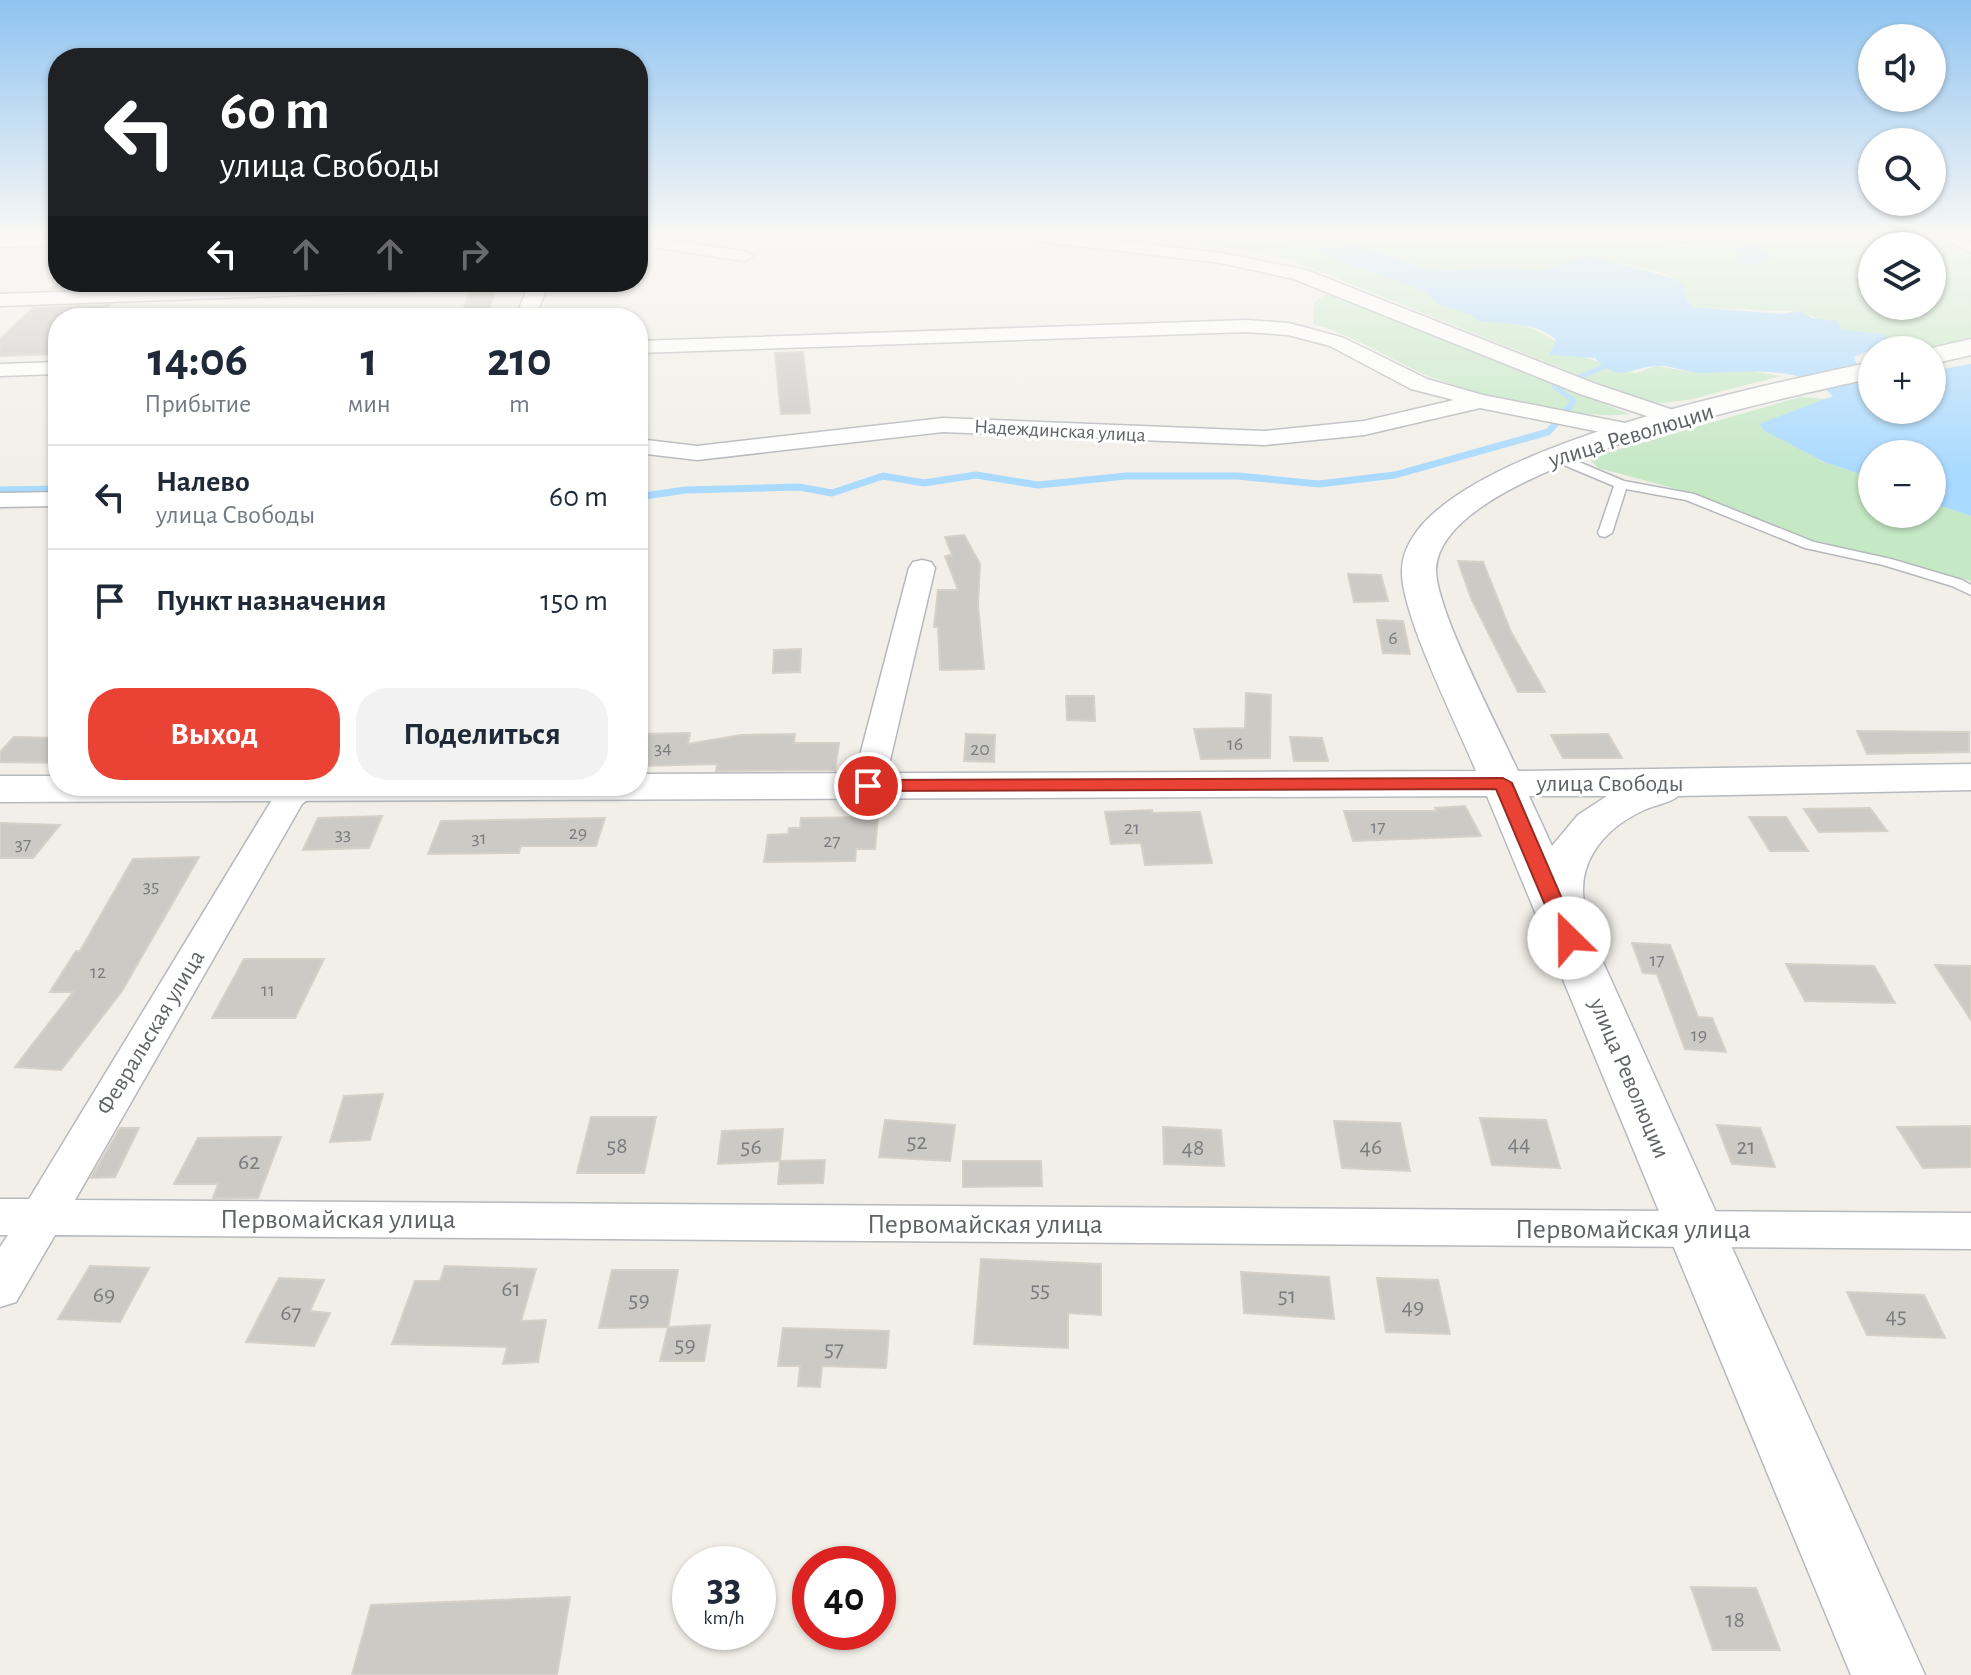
<!DOCTYPE html>
<html lang="ru">
<meta charset="utf-8">
<style>
:root{--surface:#fff;--page:#f2f2f3;--text:#1f2937;--muted:#747a83;--line:#e0e1e3;--accent:#ea4335}
body{margin:0;font-family:"Alegreya Sans",sans-serif;background:var(--page);color:var(--text);height:100vh;display:flex;flex-direction:column;font-size:30px;white-space:nowrap}
*{box-sizing:border-box;margin:0}
p{font-size:26px;color:var(--muted)}
.icon{flex:none;width:44px;height:44px;fill:none;stroke:currentColor;stroke-width:2;stroke-linecap:round;stroke-linejoin:round}
.map{position:relative;flex:1;overflow:hidden}
.drawer{position:absolute;left:48px;top:308px;width:600px;height:488px;display:flex;flex-direction:column;background:var(--surface);border-radius:32px;box-shadow:0 2px 6px #0004}
.drawer>*{flex:none}
.banner{position:absolute;left:48px;top:48px;width:600px;height:244px;border-radius:32px;box-shadow:0 2px 6px #0004;background:#202124;color:#fff;overflow:hidden}
.tools{position:absolute;left:1858px;top:24px;display:grid;gap:16px}
.tools a{display:grid;place-items:center;width:88px;height:88px;border-radius:50%;background:var(--surface);box-shadow:0 2px 6px #0004;font-size:40px}
.speed{position:absolute;left:672px;top:1546px;display:flex;gap:16px;font-size:40px;font-weight:700;text-align:center}
.speed>*{display:grid;place-content:center;width:104px;height:104px;border-radius:50%;background:var(--surface);box-shadow:0 2px 6px #0004;line-height:1}
.speed small{font-size:20px;font-weight:400}
.speed .limit{border:12px solid #d22;background:#fff;color:#111}
.pin{position:absolute;display:grid;place-items:center;width:68px;height:68px;color:#fff;margin:-34px;border:4px solid #fff;border-radius:50%;box-shadow:0 2px 8px #0007}
.me{position:absolute;width:88px;margin:-44px;rotate:337deg;stroke-linejoin:round;filter:drop-shadow(0 0 6px #0008)}
.turn{display:flex;align-items:center;gap:28px;height:168px;padding:0 40px;font-size:36px}
.turn .icon{width:104px;height:104px;stroke-width:2.5}
.turn b{display:block;font-size:56px;line-height:68px}
.lanes{display:flex;align-items:center;height:76px;padding:0 40px;background:#0003;justify-content:center;gap:40px;direction:ltr}
.lanes .off{opacity:.35}
.eta{display:flex;justify-content:space-evenly;align-items:center;height:136px;text-align:center}
.eta b{font-size:48px;font-weight:700;line-height:56px}
.button{display:flex;gap:16px;margin-top:auto;padding:16px 40px}
.button a{flex:1;height:92px;border-radius:32px;background:var(--accent);color:#fff;font-size:32px;font-weight:700;line-height:92px;text-align:center}
.button a+a{background:var(--page);color:var(--text)}
ul{padding:0;list-style:none}
li{display:flex;align-items:center;gap:24px;height:104px;padding:0 40px;border-top:2px solid var(--line)}
li div{flex:1}
li b{display:block;font-size:30px}
li em{font-style:normal}
.map>svg:first-child{display:block}
.green{fill:#c5e8c5;fill-rule:evenodd}
.water{fill:#aadaff}
.lines{fill:none;stroke-linecap:round;stroke-linejoin:round}
.stream-far1{stroke:#aadaff;stroke-width:5}
.stream{stroke:#aadaff;stroke-width:7}
.building{fill:#cccac5;stroke:#d6d1c6;stroke-width:2}
.lane-casing{stroke:#b5b8bc;stroke-width:3}
.street-casing{stroke:#b5b8bc;stroke-width:3}
.secondary-casing{stroke:#b6babf;stroke-width:3}
.lane{fill:#fff;fill-rule:evenodd}
.street{fill:#fff;fill-rule:evenodd}
.secondary{fill:#fff;fill-rule:evenodd}
.route{fill:#ea4335;stroke:#982c22;stroke-width:2}
.labels{text-anchor:middle;stroke-width:6;stroke-linejoin:round;paint-order:stroke}
.far-street-label{font-size:20px;fill:#5f6368;stroke:#fff}
.number-label{font-size:20px;fill:#7a7d7f}
.street-label{font-size:24px;fill:#5f6368;stroke:#fff}
.near-number-label{font-size:24px;fill:#7a7d7f}
.near-street-label{font-size:28px;fill:#5f6368;stroke:#fff}
</style>
<div class="map">
<svg width="1971" height="1675" viewBox="0 0 1971 1675">
<rect width="100%" height="100%" fill="#f1efe8"/>
<g class="green">
<polygon points="1119,236 1273,236 1427,292 1436,303 1472,315 1475,320 1526,325 1584,357 1635,373 1657,366 1692,372 1750,371 1781,376 1688,400 1651,404 1293,261 1246,250"/>
<path d="M1333,236H1657C1671,256 1705,239 1726,247C1752,258 1741,261 1773,260L1772,256L1737,236H1923L1971,254V338L1919,350H1874L1882,348L1803,312L1693,307L1687,302L1683,285L1666,274L1588,255L1542,270H1432ZM1872,246H1932V306H1872Z"/>
<path d="M1329,291L1629,414C1582,421 1476,395 1431,377C1391,361 1355,335 1313,324L1314,303Z"/>
<polygon points="1800,397 1829,399 1760,424 1823,462 1872,478 1872,514 1932,514 1932,503 1971,516 1971,581 1815,541 1695,494 1599,468 1591,461 1596,456"/>
</g>
<g class="water">
<path d="M1273,236H1333L1421,267L1448,271L1490,267L1542,270L1588,255L1676,279L1683,285L1687,302L1693,307L1782,314L1801,311L1812,318L1838,321L1841,330L1885,334L1889,343L1854,357L1857,365L1872,371V410H1932V371L1971,364V516L1932,503V454H1872V478L1824,462L1765,431L1759,424L1833,396C1800,363 1742,373 1700,373C1685,372 1672,365 1657,366C1628,367 1621,385 1595,358L1549,355L1556,340C1533,319 1503,326 1475,320L1471,315L1436,303L1427,292Z"/>
<path d="M1657,236C1702,236 1738,229 1774,258L1749,265L1739,261V254L1717,245H1671Z"/>
</g>
<g class="lines">
<g class="stream-far1">
<polyline points="1575,379 1612,363"/>
<polyline points="1554,386 1574,401 1568,408"/>
</g>
<g class="stream">
<polyline points="1567,409 1570,406"/>
<polyline points="0,490 58,489"/>
<polyline points="638,497 685,490 799,487 832,493 883,476 924,483 976,475 1038,485 1126,476 1238,476 1319,484 1395,475 1548,432 1558,421"/>
</g>
</g>
<g class="building">
<polygon points="131,282 127,287 52,289 59,282"/>
<polygon points="495,292 486,318 460,318 469,293"/>
<polygon points="110,305 100,315 58,317 58,354 0,356 0,339 33,308"/>
<polygon points="803,352 810,413 781,414 775,353"/>
<polygon points="964,535 980,564 978,605 984,669 940,670 938,627 934,627 938,590 958,590 945,556 952,555 945,537"/>
<polygon points="1458,561 1483,562 1511,632 1545,692 1518,692 1471,598"/>
<polygon points="1348,574 1381,575 1388,601 1354,602"/>
<polygon points="1377,620 1403,621 1410,654 1383,653"/>
<polygon points="801,649 800,672 773,673 774,650"/>
<polygon points="1246,693 1271,695 1270,758 1201,759 1194,729 1245,728"/>
<polygon points="1066,696 1094,696 1095,721 1067,720"/>
<polygon points="1857,731 1969,732 1969,752 1867,754"/>
<polygon points="690,733 688,744 741,735 795,734 794,743 839,743 835,770 716,771 717,764 641,766 638,734"/>
<polygon points="966,734 995,735 994,762 964,761"/>
<polygon points="1608,734 1622,758 1563,758 1551,735"/>
<polygon points="14,737 58,738 58,763 0,762 0,752"/>
<polygon points="1290,737 1322,738 1328,761 1294,761"/>
<polygon points="1465,806 1481,836 1353,841 1344,811 1436,811 1435,808"/>
<polygon points="1870,808 1887,831 1819,832 1804,809"/>
<polygon points="1152,810 1152,813 1200,812 1212,863 1145,865 1141,843 1111,844 1105,812"/>
<polygon points="382,816 369,848 303,850 318,818"/>
<polygon points="878,817 875,849 856,849 855,861 764,862 768,835 788,834 789,828 800,828 801,818"/>
<polygon points="1749,817 1786,817 1808,851 1770,851"/>
<polygon points="605,818 596,846 521,846 519,853 428,854 441,821"/>
<polygon points="0,823 60,825 33,858 0,858"/>
<polygon points="199,857 122,991 61,1070 15,1067 73,992 50,992 76,951 80,951 133,859"/>
<polygon points="1632,943 1670,945 1698,1017 1712,1018 1726,1052 1685,1049 1657,974 1643,973"/>
<polygon points="244,959 324,959 295,1018 212,1018"/>
<polygon points="1786,964 1874,966 1895,1003 1805,1001"/>
<polygon points="1935,965 1971,966 1971,1020"/>
<polygon points="383,1094 370,1140 330,1142 344,1096"/>
<polygon points="591,1117 656,1117 644,1173 577,1173"/>
<polygon points="1480,1118 1546,1120 1560,1168 1492,1165"/>
<polygon points="885,1120 955,1125 950,1161 879,1157"/>
<polygon points="1334,1121 1400,1123 1410,1171 1342,1168"/>
<polygon points="1717,1125 1760,1128 1775,1167 1732,1164"/>
<polygon points="1971,1126 1971,1167 1923,1168 1897,1127"/>
<polygon points="1163,1127 1221,1130 1224,1166 1164,1164"/>
<polygon points="120,1128 139,1128 115,1177 91,1178"/>
<polygon points="783,1129 780,1161 718,1164 722,1131"/>
<polygon points="281,1137 258,1198 213,1198 218,1184 174,1184 198,1138"/>
<polygon points="825,1160 823,1183 778,1184 780,1161"/>
<polygon points="963,1161 1041,1161 1042,1186 963,1187"/>
<polygon points="981,1259 1101,1264 1101,1315 1068,1313 1068,1348 974,1344"/>
<polygon points="90,1266 149,1268 120,1322 58,1319"/>
<polygon points="445,1266 536,1269 521,1321 546,1320 538,1362 503,1364 507,1347 392,1344 415,1281 440,1281"/>
<polygon points="612,1270 678,1270 668,1327 599,1328"/>
<polygon points="1241,1272 1329,1277 1334,1319 1244,1313"/>
<polygon points="279,1278 324,1280 310,1311 330,1313 314,1346 246,1342"/>
<polygon points="1377,1278 1438,1280 1450,1334 1386,1332"/>
<polygon points="1847,1292 1924,1295 1945,1338 1867,1335"/>
<polygon points="710,1325 704,1361 660,1361 668,1327"/>
<polygon points="783,1328 889,1331 886,1368 822,1366 820,1387 798,1386 800,1366 778,1366"/>
<polygon points="1691,1587 1756,1588 1780,1650 1713,1650"/>
<polygon points="570,1597 557,1675 352,1675 371,1605"/>
</g>
<g class="lines">
<defs>
<polygon id="lane" points="1552,454 1560,454 1624,481 1694,494 1814,542 1891,559 1962,580 1971,585 1971,595 1952,586 1883,565 1805,548 1686,500 1626,489 1612,533 1605,537 1600,536 1598,533 1614,486 1552,460"/>
<g id="street">
<polygon points="58,236 58,245 0,247 0,237"/>
<polygon points="638,236 744,251 753,256 744,261 638,245"/>
<polygon points="1026,236 1082,236 1221,253 1306,270 1596,384 1682,413 1685,418 1674,425 1580,394 1294,279 1221,263 1035,241"/>
<polygon points="1934,236 1959,236 1971,241 1971,252"/>
<polygon points="359,282 549,282 535,318 515,318 528,287 0,306 0,294"/>
<polygon points="1246,320 1289,323 1344,338 1427,379 1483,395 1630,424 1641,431 1630,438 1480,408 1364,435 1265,445 943,432 697,460 638,453 638,439 697,446 943,418 1265,431 1364,421 1454,400 1411,389 1330,346 1288,335 1246,332 638,353 638,341"/>
<polygon points="58,362 58,374 0,376 0,364"/>
<polygon points="58,492 58,506 0,507 0,493"/>
<polygon points="922,560 931,562 935,568 884,786 880,793 868,796 856,793 852,786 909,568 913,562"/>
<polygon points="286,786 326,786 302,804 75,1200 1971,1213 1971,1249 55,1235 16,1302 0,1307 0,1247 8,1235 0,1235 0,1199 29,1199 273,798"/>
</g>
<g id="secondary">
<polygon points="1971,339 1971,355 1932,364 1932,350 1923,350"/>
<path d="M1872,362V378C1788,398 1441,466 1436,569C1435,609 1499,728 1518,771L1971,764V790L1678,796C1670,803 1655,805 1644,810C1601,830 1572,867 1587,915L1584,920L1925,1675H1851L1487,796L0,802V776H58V786H638V774L1476,771C1457,724 1402,617 1402,572C1401,453 1780,383 1872,362ZM1529,796H1607L1578,815L1552,846Z"/>
</g>
</defs>
<use href="#lane" class="lane-casing"/>
<use href="#street" class="street-casing"/>
<use href="#secondary" class="secondary-casing"/>
<use href="#lane" class="lane"/>
<use href="#street" class="street"/>
<use href="#secondary" class="secondary"/>
</g>
<linearGradient id="sky" x2="0" y2="1"><stop stop-color="#8fc3f1"/><stop offset="0.5" stop-color="#f9f8f5"/><stop offset="1" stop-color="#f9f8f5" stop-opacity="0"/></linearGradient>
<rect width="1971" height="471" fill="url(#sky)"/>
<polygon class="route" points="1503,778 1512,783 1579,938 1576,942 1562,942 1559,938 1496,789 868,791 860,786 868,780"/>
<g class="labels">
<g class="far-street-label">
<text transform="translate(1060 430) rotate(3)" y="7">Надеждинская улица</text>
</g>
<g class="number-label">
<text x="1393" y="644">6</text>
<text x="1235" y="750">16</text>
<text x="663" y="754">34</text>
<text x="980" y="755">20</text>
<text x="1378" y="833">17</text>
<text x="1132" y="834">21</text>
<text x="578" y="839">29</text>
<text x="343" y="840">33</text>
<text x="479" y="844">31</text>
<text x="832" y="847">27</text>
<text x="23" y="850">37</text>
<text x="151" y="892">35</text>
<text x="1657" y="966">17</text>
<text x="98" y="978">12</text>
<text x="268" y="996">11</text>
<text x="1699" y="1041">19</text>
</g>
<g class="street-label">
<text transform="translate(1631 435) rotate(-17)" y="8">улица Революции</text>
<text x="1610" y="791">улица Свободы</text>
<text transform="translate(150 1032) rotate(-59)" y="8">Февральская улица</text>
<text transform="translate(1630 1078) rotate(67)" y="8">улица Революции</text>
</g>
<g class="near-number-label">
<text x="917" y="1149">52</text>
<text x="1519" y="1151">44</text>
<text x="617" y="1153">58</text>
<text x="751" y="1154">56</text>
<text x="1371" y="1154">46</text>
<text x="1746" y="1154">21</text>
<text x="1193" y="1155">48</text>
<text x="249" y="1169">62</text>
<text x="511" y="1296">61</text>
<text x="1040" y="1297">55</text>
<text x="104" y="1302">69</text>
<text x="1287" y="1303">51</text>
<text x="639" y="1307">59</text>
<text x="1413" y="1314">49</text>
<text x="291" y="1320">67</text>
<text x="1896" y="1323">45</text>
<text x="685" y="1352">59</text>
<text x="834" y="1356">57</text>
<text x="1735" y="1627">18</text>
</g>
<g class="near-street-label">
<text x="338" y="1228">Первомайская улица</text>
<text x="985" y="1233">Первомайская улица</text>
<text x="1633" y="1238">Первомайская улица</text>
</g>
</g>
</svg>
<div class="tools">
<a><svg class="icon" aria-label="sound" viewBox="0 0 24 24"><path d="M4 9h4l5-4v14l-5-4H4zM17 9q2 3 0 6"/></svg></a>
<a><svg class="icon" aria-label="search" viewBox="0 0 24 24"><circle cx="10" cy="10" r="6"/><path d="M15 15l6 6"/></svg></a>
<a><svg class="icon" aria-label="layers" viewBox="0 0 24 24"><path d="M12 4l9 5-9 5-9-5zM3 14l9 5 9-5"/></svg></a>
<a>+</a>
<a>−</a>
</div>
<div class="speed"><div>33<small>km/h</small></div><div class="limit">40</div></div>
<div class="pin" style="left:868px;top:786px;background:#d93025"><svg class="icon" aria-label="arrive" viewBox="0 0 24 24"><path d="M6 21V4h12l-3 4 3 4H6"/></svg></div>
<svg class="me" style="left:1569px;top:938px" viewBox="-20 -20 40 40"><circle r="19" fill="#fff"/><path d="M0-13L10 11 0 6-10 11z" fill="#ea4335"/></svg>
<div class="banner">
<div class="turn"><svg class="icon" aria-label="left" viewBox="0 0 24 24"><path d="M17 20v-9H6M10 6l-5 5 5 5"/></svg><div><b>60 m</b>улица Свободы</div></div>
<div class="lanes"><svg class="icon" aria-label="left" viewBox="0 0 24 24"><path d="M17 20v-9H6M10 6l-5 5 5 5"/></svg><svg class="icon off" aria-label="ahead" viewBox="0 0 24 24"><path d="M12 20V5M6 11l6-6 6 6"/></svg><svg class="icon off" aria-label="ahead" viewBox="0 0 24 24"><path d="M12 20V5M6 11l6-6 6 6"/></svg><svg class="icon off" aria-label="right" viewBox="0 0 24 24"><path d="M7 20v-9h11M14 6l5 5-5 5"/></svg></div>
</div>
<section class="drawer">
<div class="eta">
<div><b>14:06</b><p>Прибытие</p></div>
<div><b>1</b><p>мин</p></div>
<div><b>210</b><p>m</p></div>
</div>
<ul>
<li><svg class="icon" aria-label="left" viewBox="0 0 24 24"><path d="M17 20v-9H6M10 6l-5 5 5 5"/></svg><div><b>Налево</b><p>улица Свободы</p></div><em>60 m</em></li>
<li><svg class="icon" aria-label="arrive" viewBox="0 0 24 24"><path d="M6 21V4h12l-3 4 3 4H6"/></svg><div><b>Пункт назначения</b></div><em>150 m</em></li>
</ul>
<div class="button"><a>Выход</a><a>Поделиться</a></div>
</section>
</div>
